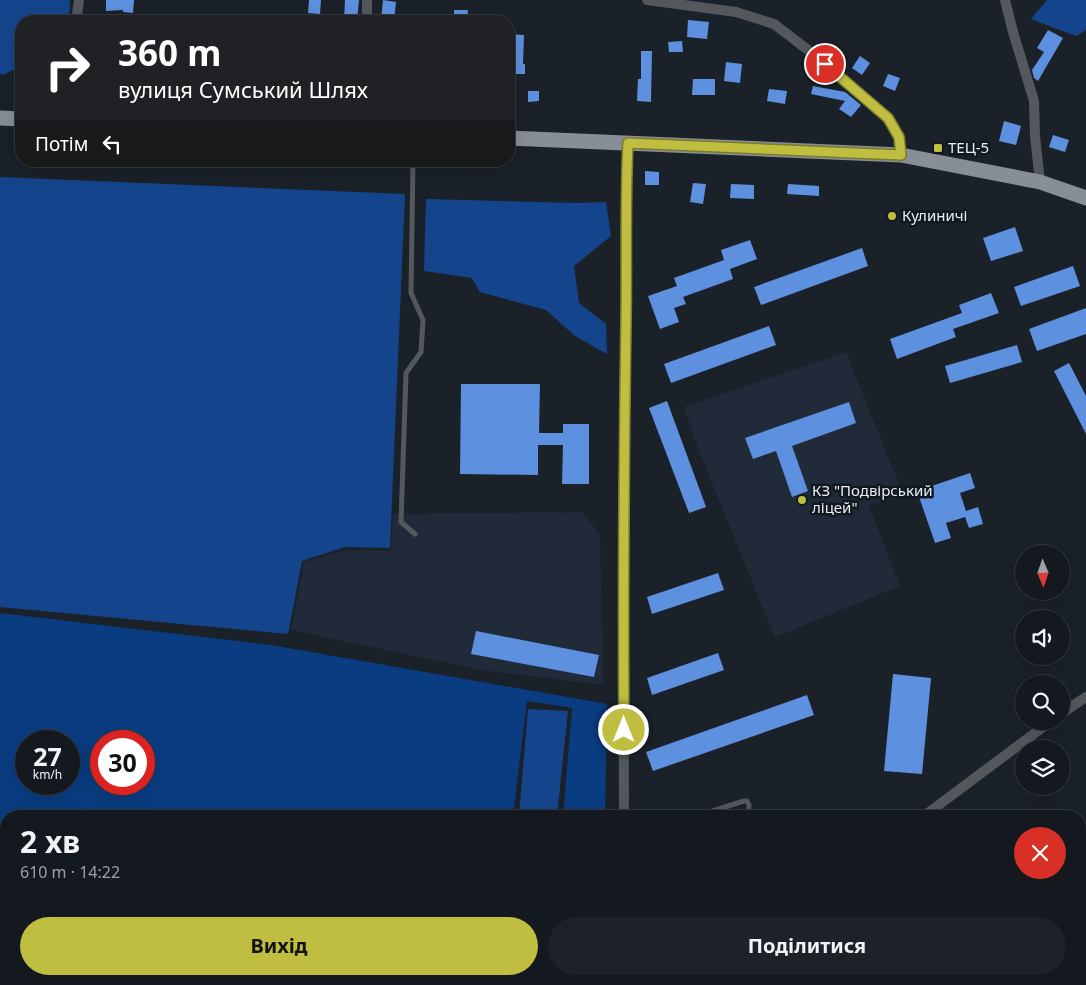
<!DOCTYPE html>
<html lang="uk">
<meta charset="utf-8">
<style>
:root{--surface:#14191f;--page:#1d2228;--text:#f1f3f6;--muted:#9da0a4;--line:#33383d;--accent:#c0be40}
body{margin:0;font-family:"Noto Sans",sans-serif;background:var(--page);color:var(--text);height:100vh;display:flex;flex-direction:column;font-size:19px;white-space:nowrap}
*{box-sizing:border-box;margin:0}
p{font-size:16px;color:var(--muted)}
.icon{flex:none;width:28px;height:28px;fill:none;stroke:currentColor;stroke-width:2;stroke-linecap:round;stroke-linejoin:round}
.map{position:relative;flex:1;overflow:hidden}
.details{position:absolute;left:0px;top:810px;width:1086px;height:175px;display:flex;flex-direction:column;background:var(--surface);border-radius:20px 20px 0 0;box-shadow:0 5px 20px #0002,0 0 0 1px var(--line)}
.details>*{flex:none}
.guide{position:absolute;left:15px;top:15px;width:500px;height:152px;border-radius:20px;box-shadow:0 5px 20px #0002,0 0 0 1px var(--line);background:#202124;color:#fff;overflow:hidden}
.needle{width:32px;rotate:178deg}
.tools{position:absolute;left:1015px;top:545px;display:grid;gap:10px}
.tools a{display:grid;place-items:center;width:55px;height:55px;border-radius:50%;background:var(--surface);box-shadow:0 5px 20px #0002,0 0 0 1px var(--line);font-size:25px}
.speed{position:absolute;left:15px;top:730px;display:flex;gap:10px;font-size:25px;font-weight:700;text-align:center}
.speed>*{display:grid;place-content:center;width:65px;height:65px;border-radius:50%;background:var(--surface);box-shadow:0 5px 20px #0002,0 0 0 1px var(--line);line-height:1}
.speed small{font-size:12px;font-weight:400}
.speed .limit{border:8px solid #d22;background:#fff;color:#111}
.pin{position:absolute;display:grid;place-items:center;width:42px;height:42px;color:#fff;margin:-21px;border:2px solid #fff;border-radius:50%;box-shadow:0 1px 5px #0007}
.me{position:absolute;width:55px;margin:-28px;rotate:0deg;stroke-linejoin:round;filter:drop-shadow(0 0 4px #0008)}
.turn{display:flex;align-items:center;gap:18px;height:105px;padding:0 20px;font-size:22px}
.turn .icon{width:65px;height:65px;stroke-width:2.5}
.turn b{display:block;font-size:35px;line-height:42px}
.then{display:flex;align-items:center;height:48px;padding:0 20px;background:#0003;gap:10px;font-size:19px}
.round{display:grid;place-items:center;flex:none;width:52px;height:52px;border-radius:26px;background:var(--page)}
.summary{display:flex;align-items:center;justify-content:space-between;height:85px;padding:0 20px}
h1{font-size:30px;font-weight:700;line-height:38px}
.cta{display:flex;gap:10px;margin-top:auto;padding:10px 20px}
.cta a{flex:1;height:58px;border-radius:30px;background:var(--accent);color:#111;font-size:20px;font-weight:700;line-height:58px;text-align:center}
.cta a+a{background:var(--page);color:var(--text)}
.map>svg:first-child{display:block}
.built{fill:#212a38}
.green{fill:#093c81;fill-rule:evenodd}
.forest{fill:#14458c}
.building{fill:#5d90de}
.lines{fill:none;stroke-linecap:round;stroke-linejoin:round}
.lane{stroke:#54575c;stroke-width:5}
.street{stroke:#54575c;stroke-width:10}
.primary{stroke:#888e98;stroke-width:15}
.route-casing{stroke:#7d7c2a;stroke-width:12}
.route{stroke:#c0be40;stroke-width:9}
.poi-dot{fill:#c0be40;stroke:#121820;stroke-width:2}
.labels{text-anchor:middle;stroke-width:5;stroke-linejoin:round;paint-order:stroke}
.poi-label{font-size:15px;fill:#e9edf3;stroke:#121820;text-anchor:start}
</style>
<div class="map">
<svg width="1086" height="985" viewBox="0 0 1086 985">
<rect width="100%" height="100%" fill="#1b2129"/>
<g class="built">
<polygon points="846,352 903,494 869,506 900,586 775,637 700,454 684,407"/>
<polygon points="582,512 600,534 603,685 481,670 291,630 304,562 346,550 391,551 393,514"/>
</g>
<g class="green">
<path d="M0,613L271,645L607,704L605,816H563L572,708L527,701L513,816H6V890L0,889ZM26,741H69V784H26ZM101,741H144V784H101Z"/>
<polygon points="1086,823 1086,892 1080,896 1080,827"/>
<polygon points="0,926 6,927 6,979 60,979 59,985 0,985"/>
<polygon points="67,979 252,979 280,985 66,985"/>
<polygon points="549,979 603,979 603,985 548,985"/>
</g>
<g class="forest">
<polygon points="0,0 70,0 69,21 21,21 21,66 3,75 0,74"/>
<polygon points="1047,0 1086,0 1086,30 1076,36 1031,19"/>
<polygon points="0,177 405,194 390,548 345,547 302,561 288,634 0,607"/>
<polygon points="426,199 578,203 606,202 611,236 574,266 579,303 606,324 607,354 575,336 546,310 480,292 472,278 424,271"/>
<polygon points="528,709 568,711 557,816 519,816"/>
<polygon points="0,895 6,896 6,923 0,922"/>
<polygon points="359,979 540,979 539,985 398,985"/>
</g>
<g class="building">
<polygon points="106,0 134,0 133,13 123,12 123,10 106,11"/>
<polygon points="309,0 321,0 320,14 308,13"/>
<polygon points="345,0 359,0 357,21 344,21"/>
<polygon points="383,0 396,2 394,21 381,21"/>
<polygon points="454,10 468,10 467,21 454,21"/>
<polygon points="688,20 709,22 707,39 687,37"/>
<polygon points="1048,30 1063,38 1038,81 1034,78 1032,70 1044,52 1037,48"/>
<polygon points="509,34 524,35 523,64 525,64 525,74 509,74"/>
<polygon points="682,41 683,52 669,52 668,42"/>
<polygon points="641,51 652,51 651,102 637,101 638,79 641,79"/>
<polygon points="860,56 870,63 862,75 852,68"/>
<polygon points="726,62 742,64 740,83 724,81"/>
<polygon points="888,74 900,78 895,91 883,86"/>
<polygon points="693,79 715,79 715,95 692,95"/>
<polygon points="813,86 845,92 861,105 851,117 839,109 845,101 811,94"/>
<polygon points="769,89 787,91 785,104 767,101"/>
<polygon points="528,91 539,91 539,101 528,102"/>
<polygon points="1004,121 1021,126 1016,145 999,141"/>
<polygon points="1053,135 1069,140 1065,152 1049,147"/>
<polygon points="645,171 659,172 659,185 645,185"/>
<polygon points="693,183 706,184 703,204 690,202"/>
<polygon points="731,184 754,185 754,199 730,198"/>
<polygon points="788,184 819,186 819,196 787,194"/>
<polygon points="1015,227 1023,251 991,261 983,238"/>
<polygon points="750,240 757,259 730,269 733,279 683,297 686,304 674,308 679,322 660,329 648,296 677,286 674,278 724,260 721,250"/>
<polygon points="862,248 868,266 761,305 754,287"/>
<polygon points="1073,266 1080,286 1021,306 1014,287"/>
<polygon points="991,293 999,313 953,329 956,337 897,359 890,339 962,313 959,305"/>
<polygon points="1086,308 1086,334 1037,351 1029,329"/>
<polygon points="769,326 776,345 671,383 664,364"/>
<polygon points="1017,345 1022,362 950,383 945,366"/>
<polygon points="1069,363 1086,396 1086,434 1054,371"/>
<polygon points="461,384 540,384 539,433 563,433 563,424 589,424 589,484 562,484 563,445 538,445 538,475 460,474"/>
<polygon points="667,401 706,507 689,513 649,408"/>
<polygon points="849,402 856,423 792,446 808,491 792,497 776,451 753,459 745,438"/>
<polygon points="970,473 975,488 960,493 966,511 978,507 983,524 969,528 965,517 946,523 951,538 935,543 917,491"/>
<polygon points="718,573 724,590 652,614 647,597"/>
<polygon points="476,631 599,655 594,677 471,654"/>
<polygon points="718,653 724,670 652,695 647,678"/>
<polygon points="893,674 931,678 922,774 884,771"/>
<polygon points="807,695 814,715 653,771 646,752"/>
</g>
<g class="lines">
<g class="lane">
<polyline points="413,161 411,293 423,320 421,352 406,373 401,522 415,534"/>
<polyline points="697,816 744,801 747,801 749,805 748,816"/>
</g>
<g class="street">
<polyline points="647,0 736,12 774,24 812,53 888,119 899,137 901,155"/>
<polyline points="1005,0 1013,32 1034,101 1035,136 1040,182"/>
<polyline points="76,21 79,0"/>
<polyline points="367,21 367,0"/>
<polyline points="1061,714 1086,697"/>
<polyline points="624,816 623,550 626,306 626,180 628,143"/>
<polyline points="924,816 1051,721"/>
<polyline points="625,979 625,985"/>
<polyline points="700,985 708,979"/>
</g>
<g class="primary">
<polyline points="0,118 21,119"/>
<polyline points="509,138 901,155 1040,182 1086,198"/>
</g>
</g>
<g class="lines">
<defs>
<path id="route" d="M624,730C623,594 624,457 626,321C627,262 625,202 628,143L901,155L899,137L888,118L825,64"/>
</defs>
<use href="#route" class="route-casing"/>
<use href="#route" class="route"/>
</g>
<g class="poi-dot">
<rect x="933" y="143" width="10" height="10" rx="2.5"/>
<circle cx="892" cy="216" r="5"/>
<circle cx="802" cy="500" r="5"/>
</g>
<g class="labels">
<g class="poi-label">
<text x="948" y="153">ТЕЦ-5</text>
<text x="902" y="221">Кулиничі</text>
<text x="812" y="496">КЗ "Подвірський<tspan x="812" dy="17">ліцей"</tspan></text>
</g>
</g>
</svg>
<div class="tools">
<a><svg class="needle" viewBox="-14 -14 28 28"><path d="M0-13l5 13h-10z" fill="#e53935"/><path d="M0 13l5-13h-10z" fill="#9da0a4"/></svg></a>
<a><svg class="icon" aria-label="sound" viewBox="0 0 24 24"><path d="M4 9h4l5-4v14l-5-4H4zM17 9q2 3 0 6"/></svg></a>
<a><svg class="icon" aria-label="search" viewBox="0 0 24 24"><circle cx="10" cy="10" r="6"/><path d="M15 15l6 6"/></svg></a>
<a><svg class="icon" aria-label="layers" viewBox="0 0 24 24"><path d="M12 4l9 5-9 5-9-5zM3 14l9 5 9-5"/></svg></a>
</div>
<div class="speed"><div>27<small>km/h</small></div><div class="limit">30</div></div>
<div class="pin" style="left:825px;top:64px;background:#d93025"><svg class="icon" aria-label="arrive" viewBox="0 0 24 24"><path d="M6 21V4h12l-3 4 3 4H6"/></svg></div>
<svg class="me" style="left:624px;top:730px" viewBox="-20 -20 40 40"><circle r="17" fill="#c0be40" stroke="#fff" stroke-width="3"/><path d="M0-11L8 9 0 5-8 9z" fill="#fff"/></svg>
<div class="guide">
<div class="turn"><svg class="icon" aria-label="right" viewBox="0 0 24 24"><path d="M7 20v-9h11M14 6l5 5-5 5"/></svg><div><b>360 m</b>вулиця Сумський Шлях</div></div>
<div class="then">Потім<svg class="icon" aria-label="left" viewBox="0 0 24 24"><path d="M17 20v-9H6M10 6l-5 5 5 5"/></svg></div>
</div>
<section class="details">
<div class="summary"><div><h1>2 хв</h1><p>610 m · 14:22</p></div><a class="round" style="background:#d93025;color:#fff"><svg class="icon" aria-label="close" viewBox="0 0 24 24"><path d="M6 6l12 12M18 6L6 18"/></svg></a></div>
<div class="cta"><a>Вихід</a><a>Поділитися</a></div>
</section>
</div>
